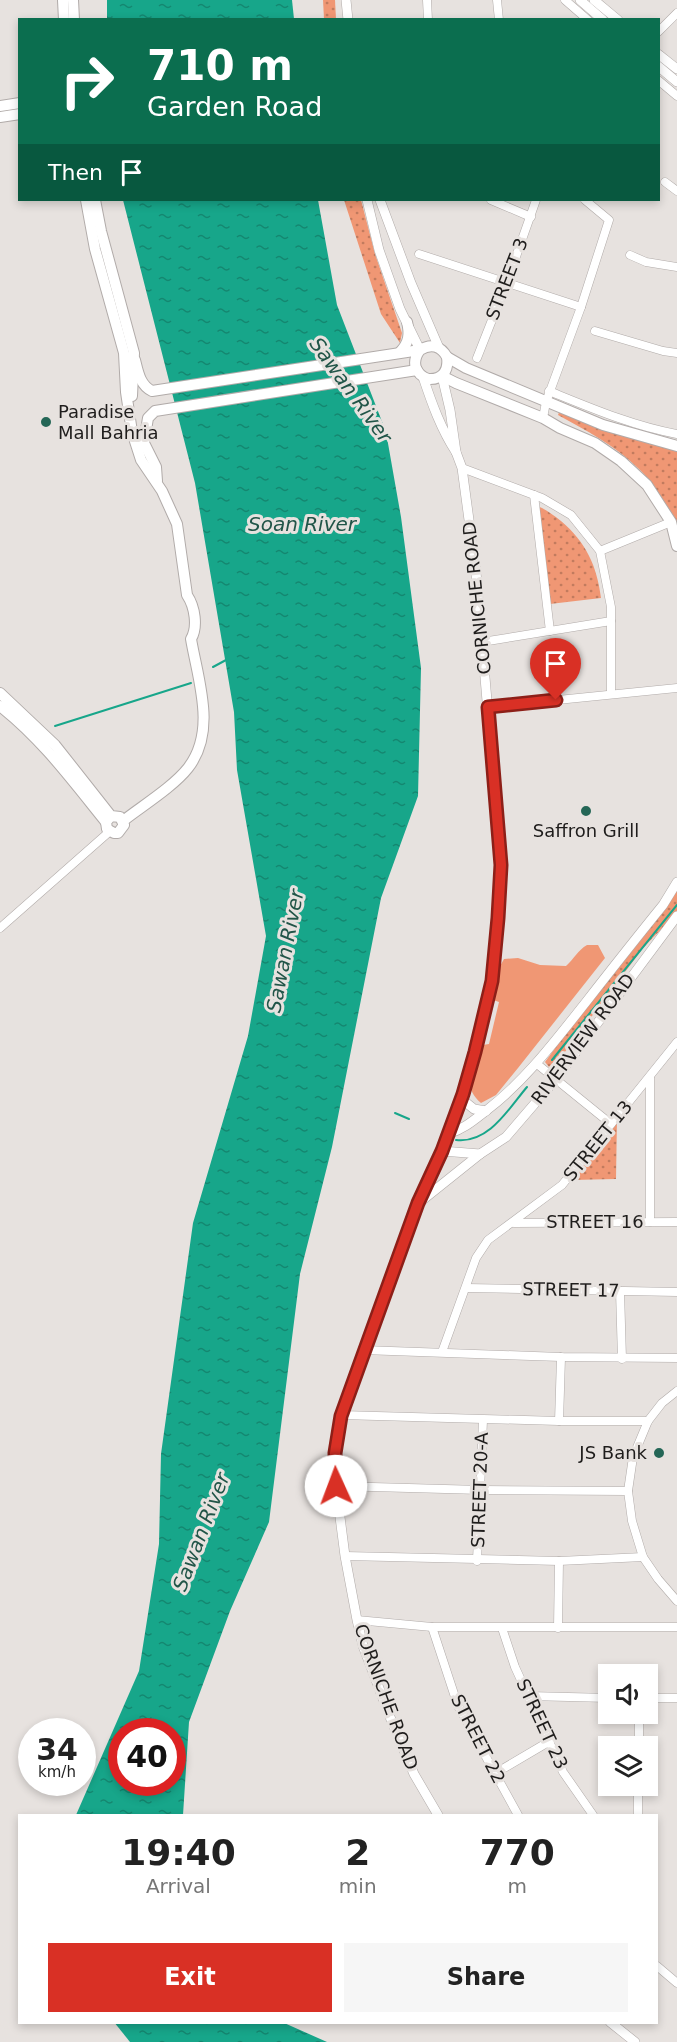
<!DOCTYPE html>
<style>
:root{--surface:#fff;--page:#f6f6f6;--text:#222;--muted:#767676;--accent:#d93025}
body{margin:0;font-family:"DejaVu Sans",sans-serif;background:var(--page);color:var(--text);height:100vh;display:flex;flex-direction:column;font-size:22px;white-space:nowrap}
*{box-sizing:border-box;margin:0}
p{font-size:20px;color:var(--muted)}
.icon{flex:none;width:33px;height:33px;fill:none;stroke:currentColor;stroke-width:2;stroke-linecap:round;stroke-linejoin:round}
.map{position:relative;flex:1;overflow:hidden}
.side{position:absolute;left:18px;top:1814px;width:640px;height:210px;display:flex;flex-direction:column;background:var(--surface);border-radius:0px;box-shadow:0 3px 9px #0003}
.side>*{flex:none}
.banner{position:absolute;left:18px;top:18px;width:642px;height:183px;border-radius:0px;box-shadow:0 3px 9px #0003;background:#0b6e4f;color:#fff;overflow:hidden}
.tools{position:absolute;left:598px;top:1664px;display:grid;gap:12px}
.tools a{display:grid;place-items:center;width:60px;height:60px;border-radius:0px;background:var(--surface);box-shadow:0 3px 9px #0003;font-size:30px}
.speed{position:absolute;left:18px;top:1718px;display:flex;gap:12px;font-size:30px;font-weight:700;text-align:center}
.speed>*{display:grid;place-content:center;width:78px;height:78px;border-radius:50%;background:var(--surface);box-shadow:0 3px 9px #0003;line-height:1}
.speed small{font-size:15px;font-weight:400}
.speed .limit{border:9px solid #d22;background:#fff;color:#111}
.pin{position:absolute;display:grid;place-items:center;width:51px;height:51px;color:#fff;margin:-62px -26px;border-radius:50% 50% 50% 0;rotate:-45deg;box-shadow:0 0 6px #0007}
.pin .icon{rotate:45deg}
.me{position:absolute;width:66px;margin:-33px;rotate:358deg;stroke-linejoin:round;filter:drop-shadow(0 0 4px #0008)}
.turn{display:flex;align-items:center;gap:21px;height:126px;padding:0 30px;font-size:27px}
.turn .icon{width:78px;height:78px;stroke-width:2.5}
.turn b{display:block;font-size:42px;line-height:51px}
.then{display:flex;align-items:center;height:57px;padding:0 30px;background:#0003;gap:12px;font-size:22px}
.eta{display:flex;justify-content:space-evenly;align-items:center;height:102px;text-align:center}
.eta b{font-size:36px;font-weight:700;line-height:42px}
.action{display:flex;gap:12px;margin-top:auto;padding:12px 30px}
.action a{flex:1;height:69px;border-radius:0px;background:var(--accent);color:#fff;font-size:24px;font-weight:700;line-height:69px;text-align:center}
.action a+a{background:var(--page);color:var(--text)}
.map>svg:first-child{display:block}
.green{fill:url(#green-dots)}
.pitch{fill:#f09774}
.water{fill:url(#water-ripples);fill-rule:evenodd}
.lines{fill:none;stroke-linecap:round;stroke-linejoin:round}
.stream{stroke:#17a68a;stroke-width:2}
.minor-casing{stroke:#b1aba9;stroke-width:9}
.tertiary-casing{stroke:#b1aba9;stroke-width:10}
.secondary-casing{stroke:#b1aba9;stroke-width:12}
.minor{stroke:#fff;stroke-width:8}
.tertiary{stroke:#fff;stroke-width:9}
.secondary{stroke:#fff;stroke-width:10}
.route-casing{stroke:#8d1f18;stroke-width:15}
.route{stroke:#d93025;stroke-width:10}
.poi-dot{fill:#246656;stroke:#e7e2df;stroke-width:2}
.labels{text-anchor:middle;stroke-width:6;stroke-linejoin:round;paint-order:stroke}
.street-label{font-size:18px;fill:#1f1d1c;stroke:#e7e2df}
.poi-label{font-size:18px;fill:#1f1d1c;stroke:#e7e2df;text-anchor:start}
.water-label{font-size:20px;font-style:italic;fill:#215548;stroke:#e7e2df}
</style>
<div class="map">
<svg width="677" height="2042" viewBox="0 0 677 2042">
<defs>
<pattern id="green-dots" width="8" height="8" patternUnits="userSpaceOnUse" patternTransform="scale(1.5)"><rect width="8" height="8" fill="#f09774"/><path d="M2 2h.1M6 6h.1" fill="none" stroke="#c27b5e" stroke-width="1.8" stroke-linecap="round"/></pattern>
<pattern id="water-ripples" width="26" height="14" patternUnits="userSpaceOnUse" patternTransform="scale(1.5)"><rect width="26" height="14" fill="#17a68a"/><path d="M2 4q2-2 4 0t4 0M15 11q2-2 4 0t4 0" fill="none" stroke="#148770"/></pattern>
</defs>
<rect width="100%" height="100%" fill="#e7e2df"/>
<g class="green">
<polygon points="323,0 335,0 336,19 324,19"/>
<polygon points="344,200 361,200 375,254 402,333 400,343 381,314"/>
<path d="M560,410L677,450V535C669,513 656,486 640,470C616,446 587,431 558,415Z"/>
<path d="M537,506C546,509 553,515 561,521C586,542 597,566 601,598L550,604Z"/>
<polygon points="677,881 677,913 643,948 559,1060 549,1067 545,1062"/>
<polygon points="617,1118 616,1179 572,1180"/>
</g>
<path class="pitch" d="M587,945H598L605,958L518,1068L496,1095L481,1103C460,1085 474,1068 483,1045L489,1044L499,1002L493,1000L499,968L504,959L518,958L540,965L566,966C574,959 578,950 587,945Z"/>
<g class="water">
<polygon points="107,0 292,0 294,19 107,19"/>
<path d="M123,200H318L337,305L386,432L401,517L421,668L418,796L381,898L332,1147L300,1274L269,1522L230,1611L189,1722L183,1815H76L139,1671L159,1544L161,1454L193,1223L248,1036L266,936L237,770L234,712L195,483ZM122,1731H172V1782H122Z"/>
<polygon points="114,2022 282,2022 327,2042 130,2042"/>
</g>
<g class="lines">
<g class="stream">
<polyline points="213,667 226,660"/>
<polyline points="55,726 191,683"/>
<polyline points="552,1060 677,905"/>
<polyline points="395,1113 409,1119"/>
<path d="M456,1140C489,1144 509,1108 527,1087"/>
</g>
<defs>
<g id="minor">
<polyline points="427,0 428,20"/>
<polyline points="497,0 499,20"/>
<polyline points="565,0 588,20"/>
<polyline points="658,32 677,13"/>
<polyline points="658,80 677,96"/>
<polyline points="665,182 677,191"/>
<polyline points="491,200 531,217"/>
<polyline points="419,254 581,307"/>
<polyline points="630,255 646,262 677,267"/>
<polyline points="595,331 663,351 677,353"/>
<polyline points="477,358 507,282 536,200"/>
<path d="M549,391C591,408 633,426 677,434"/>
<polyline points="543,418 546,402 581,307 609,220 585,200"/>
<polyline points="462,468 542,498 571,515 600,551 611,607 611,694"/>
<polyline points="534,495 550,631"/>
<polyline points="600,551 671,522"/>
<polyline points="482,642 611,621"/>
<polyline points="488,707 677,688"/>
<polyline points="0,928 109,832"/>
<polyline points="537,1064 611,1124"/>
<polyline points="650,1222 650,1077"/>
<polyline points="514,1223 677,1222"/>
<polyline points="466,1288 677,1292"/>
<polyline points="620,1291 622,1359"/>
<polyline points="363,1350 561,1357 677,1358"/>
<polyline points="442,1352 476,1258 488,1240 562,1185 677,1042"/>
<polyline points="677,1391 662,1403 648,1421 633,1457 628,1491 632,1521 643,1557 658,1579 677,1601"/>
<polyline points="341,1415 559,1421 648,1421"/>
<polyline points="559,1421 561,1357"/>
<polyline points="336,1486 481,1490 628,1491"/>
<polyline points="345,1556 559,1561 643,1557"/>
<polyline points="477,1561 483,1420"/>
<polyline points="357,1620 432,1627 677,1627"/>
<polyline points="432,1627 458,1706 518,1815"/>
<polyline points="502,1628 515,1667 563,1772 593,1815"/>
<polyline points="558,1628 559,1561"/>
<polyline points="528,1696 609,1698"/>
<polyline points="648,1698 677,1698"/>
<polyline points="639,1746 639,1713"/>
<polyline points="494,1774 550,1741"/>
<polyline points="638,1815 638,1785"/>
<polyline points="657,1966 677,1983"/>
</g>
<g id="tertiary">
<polyline points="346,0 348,20"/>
<polyline points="580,0 603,20"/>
<polyline points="594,0 618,20"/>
<polyline points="658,54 677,69"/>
<polyline points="658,66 677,82"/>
<polyline points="367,200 379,250 400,309 420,350"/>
<polyline points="380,200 411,283 439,348"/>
<path d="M423,377C432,404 441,429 456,452L450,410L442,376"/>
<polyline points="463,1094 464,1101 474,1109 486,1111"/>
<path d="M448,1134C464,1129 474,1120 487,1110C526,1080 555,1041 586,1002C611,970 637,937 663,905L677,882"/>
<polyline points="442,1151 480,1154"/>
<polyline points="420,1202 480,1154 506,1137 555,1080 677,916"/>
<polyline points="438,1815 414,1774 390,1717 363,1646 357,1620 345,1556 336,1486 335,1453 341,1415 363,1350 418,1203 442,1151 463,1094 475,1052 492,981 501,865 476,572 462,468 456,452"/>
<polyline points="610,2022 635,2042"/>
</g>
<g id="secondary">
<polyline points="63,0 64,20"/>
<polyline points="73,0 74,20"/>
<polyline points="0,106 20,103"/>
<polyline points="0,117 20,114"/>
<path d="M86,200L95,249L124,353L126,392L132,432L141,460L162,491L177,524L187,595C195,607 198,627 191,639C198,680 217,731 188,768C173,787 142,806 123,821"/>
<polyline points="95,200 101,231 134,353 132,396"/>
<path d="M400,352C409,343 410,334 407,322"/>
<polyline points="447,357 466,368 603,425 677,446"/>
<path d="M135,360C138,372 140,385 152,391L420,350C431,343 441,346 447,357C449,371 442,380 428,379C415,374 411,362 420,350"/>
<polyline points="442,376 456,383 543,418 560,428 595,443 621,461 647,485 671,522 677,546"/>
<polyline points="141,437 156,467 157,481"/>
<polyline points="144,442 148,418 155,411 417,370"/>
<polyline points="0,693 55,745 111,816 120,817 124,825 118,833 114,833 107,829 106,822 111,816"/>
<path d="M0,706C42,739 72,780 106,822"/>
</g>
</defs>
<use href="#minor" class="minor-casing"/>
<use href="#tertiary" class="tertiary-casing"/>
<use href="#secondary" class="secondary-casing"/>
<use href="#minor" class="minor"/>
<use href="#tertiary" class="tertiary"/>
<use href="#secondary" class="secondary"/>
</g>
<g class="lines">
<defs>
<polyline id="route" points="336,1486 335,1453 341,1416 418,1203 442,1151 463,1094 475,1052 492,981 498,918 501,865 488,707 556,700"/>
</defs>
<use href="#route" class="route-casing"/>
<use href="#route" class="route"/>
</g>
<g class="poi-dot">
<circle cx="46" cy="422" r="6"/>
<circle cx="586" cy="811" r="6"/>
<circle cx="659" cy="1453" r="6"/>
</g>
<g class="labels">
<g class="street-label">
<text transform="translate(507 279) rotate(-69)" y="6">STREET 3</text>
<text transform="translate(477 598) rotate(-96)" y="6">CORNICHE ROAD</text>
<text transform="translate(583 1039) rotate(-53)" y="6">RIVERVIEW ROAD</text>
<text transform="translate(598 1141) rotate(-51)" y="6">STREET 13</text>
<text x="595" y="1228">STREET 16</text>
<text transform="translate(571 1290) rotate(1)" y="6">STREET 17</text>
<text transform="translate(480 1490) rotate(-88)" y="6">STREET 20-A</text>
<text transform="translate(386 1697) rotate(70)" y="6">CORNICHE ROAD</text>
<text transform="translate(542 1724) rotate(65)" y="6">STREET 23</text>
<text transform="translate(478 1739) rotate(63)" y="6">STREET 22</text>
</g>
<g class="poi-label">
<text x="58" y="418">Paradise<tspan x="58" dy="21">Mall Bahria</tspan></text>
<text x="586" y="837" text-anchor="middle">Saffron Grill</text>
<text x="647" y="1459" text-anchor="end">JS Bank</text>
</g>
<g class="water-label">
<text transform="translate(351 390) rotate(54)" y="7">Sawan River</text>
<text x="302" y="531">Soan River</text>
<text transform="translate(285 951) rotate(-79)" y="7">Sawan River</text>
<text transform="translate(201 1532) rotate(-69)" y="7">Sawan River</text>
</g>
</g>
</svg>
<div class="tools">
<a><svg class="icon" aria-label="sound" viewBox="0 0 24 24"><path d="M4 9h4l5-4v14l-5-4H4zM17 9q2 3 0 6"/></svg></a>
<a><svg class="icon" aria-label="layers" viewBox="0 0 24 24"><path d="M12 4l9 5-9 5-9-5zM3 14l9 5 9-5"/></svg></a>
</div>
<div class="speed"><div>34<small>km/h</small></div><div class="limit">40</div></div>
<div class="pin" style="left:556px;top:700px;background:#d93025"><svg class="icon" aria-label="arrive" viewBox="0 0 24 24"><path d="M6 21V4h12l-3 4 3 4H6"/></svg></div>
<svg class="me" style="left:336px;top:1486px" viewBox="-20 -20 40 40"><circle r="19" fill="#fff"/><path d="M0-13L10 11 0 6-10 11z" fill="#d93025"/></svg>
<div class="banner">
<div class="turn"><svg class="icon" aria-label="right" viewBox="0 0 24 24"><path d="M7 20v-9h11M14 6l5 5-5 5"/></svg><div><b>710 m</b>Garden Road</div></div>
<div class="then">Then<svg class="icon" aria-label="arrive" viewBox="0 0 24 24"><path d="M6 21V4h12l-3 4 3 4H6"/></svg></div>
</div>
<section class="side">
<div class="eta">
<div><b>19:40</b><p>Arrival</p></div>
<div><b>2</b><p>min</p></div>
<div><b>770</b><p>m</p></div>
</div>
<div class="action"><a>Exit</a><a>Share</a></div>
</section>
</div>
